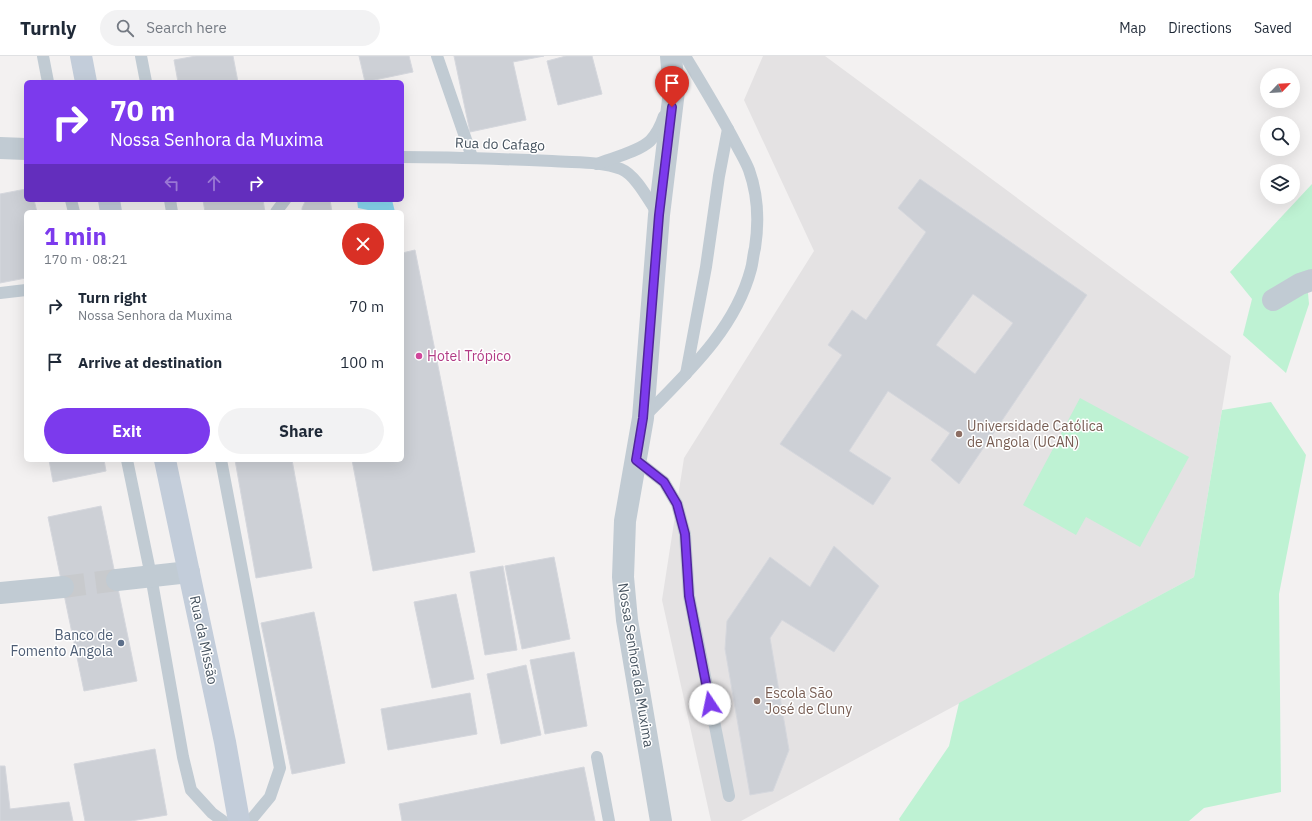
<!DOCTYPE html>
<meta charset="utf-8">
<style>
:root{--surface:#fff;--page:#f2f2f3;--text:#1f2937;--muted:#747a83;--line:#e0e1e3;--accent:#7c3aed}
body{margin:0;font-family:"IBM Plex Sans",sans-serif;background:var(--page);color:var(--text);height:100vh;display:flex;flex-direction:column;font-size:15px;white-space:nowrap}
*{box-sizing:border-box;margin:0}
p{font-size:13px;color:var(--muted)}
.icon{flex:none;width:22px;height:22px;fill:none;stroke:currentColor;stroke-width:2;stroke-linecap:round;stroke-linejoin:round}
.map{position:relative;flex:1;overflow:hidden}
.drawer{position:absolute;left:24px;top:154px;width:380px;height:252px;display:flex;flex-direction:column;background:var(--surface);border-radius:6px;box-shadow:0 4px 16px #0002}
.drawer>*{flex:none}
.banner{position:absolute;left:24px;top:24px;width:380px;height:122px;border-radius:6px;box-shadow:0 4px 16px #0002;background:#7c3aed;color:#fff;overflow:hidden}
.needle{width:26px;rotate:65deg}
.buttons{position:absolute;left:1260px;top:12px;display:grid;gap:8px}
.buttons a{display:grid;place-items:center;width:40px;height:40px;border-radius:50%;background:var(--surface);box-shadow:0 4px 16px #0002;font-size:20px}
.pin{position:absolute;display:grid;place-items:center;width:34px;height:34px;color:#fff;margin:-41px -17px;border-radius:50% 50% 50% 0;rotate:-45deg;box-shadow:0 0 4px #0007}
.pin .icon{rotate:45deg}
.me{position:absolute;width:44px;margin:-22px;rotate:349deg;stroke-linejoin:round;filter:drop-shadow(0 0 3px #0008)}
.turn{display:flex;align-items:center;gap:14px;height:84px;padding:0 20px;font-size:18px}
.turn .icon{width:52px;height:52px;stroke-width:2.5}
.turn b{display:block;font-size:28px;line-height:34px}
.lanes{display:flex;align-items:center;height:38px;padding:0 20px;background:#0003;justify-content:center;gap:20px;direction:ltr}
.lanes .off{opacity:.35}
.round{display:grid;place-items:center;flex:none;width:42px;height:42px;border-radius:21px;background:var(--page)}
.overview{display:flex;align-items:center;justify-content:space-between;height:68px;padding:0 20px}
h1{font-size:24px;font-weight:800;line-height:30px;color:var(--accent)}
.primary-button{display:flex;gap:8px;margin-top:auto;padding:8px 20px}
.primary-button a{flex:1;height:46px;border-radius:24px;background:var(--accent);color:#fff;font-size:16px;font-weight:800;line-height:46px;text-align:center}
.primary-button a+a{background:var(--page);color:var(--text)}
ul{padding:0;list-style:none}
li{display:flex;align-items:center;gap:12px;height:56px;padding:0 20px}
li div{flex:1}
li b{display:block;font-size:15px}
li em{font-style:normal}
header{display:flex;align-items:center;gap:24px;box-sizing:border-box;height:56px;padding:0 20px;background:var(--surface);border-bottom:1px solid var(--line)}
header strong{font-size:19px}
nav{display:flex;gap:22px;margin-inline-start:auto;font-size:14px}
.search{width:280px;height:36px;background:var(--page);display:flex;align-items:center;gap:10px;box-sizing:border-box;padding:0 14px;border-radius:22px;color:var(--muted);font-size:15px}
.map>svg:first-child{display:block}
.education{fill:#e4e2e3}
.green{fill:#bef2d3}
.water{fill:#89d9f2}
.building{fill:#cdd0d6;stroke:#d5d7dd;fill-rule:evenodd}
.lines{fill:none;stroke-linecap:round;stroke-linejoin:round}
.street-tunnel{stroke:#c8cacd;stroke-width:22;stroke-dasharray:22 11;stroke-linecap:butt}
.lane{stroke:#c1cbd3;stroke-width:12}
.street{stroke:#c1cbd3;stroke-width:22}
.secondary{stroke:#c3cdda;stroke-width:22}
.route-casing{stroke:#51269a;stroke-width:10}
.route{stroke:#7c3aed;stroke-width:7}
.hotel-dot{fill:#d1479c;stroke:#fff;stroke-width:1.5}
.education-dot{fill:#8d6e63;stroke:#fff;stroke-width:1.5}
.service-dot{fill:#5c6f8a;stroke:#fff;stroke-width:1.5}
.labels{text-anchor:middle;stroke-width:3;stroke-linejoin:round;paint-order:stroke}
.street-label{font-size:14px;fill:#475460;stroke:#fff}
.hotel-label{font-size:14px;fill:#b23c85;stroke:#fff;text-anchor:start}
.education-label{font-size:14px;fill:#785e54;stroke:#fff;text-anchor:start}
.service-label{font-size:14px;fill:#4e5e75;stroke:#fff;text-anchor:end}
</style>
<header>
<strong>Turnly</strong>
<div class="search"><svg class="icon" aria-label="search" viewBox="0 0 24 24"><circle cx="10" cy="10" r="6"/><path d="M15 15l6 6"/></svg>Search here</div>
<nav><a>Map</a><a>Directions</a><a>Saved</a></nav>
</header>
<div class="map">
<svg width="1312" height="765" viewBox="0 0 1312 765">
<rect width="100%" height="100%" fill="#f3f1f1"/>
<polygon class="education" points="763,0 825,0 1231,300 1194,521 741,765 711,765 662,544 684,402 814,195 744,44"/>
<g class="green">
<polygon points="1312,128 1312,224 1307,226 1309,248 1286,317 1243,279 1252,243 1230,216"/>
<polygon points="1080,342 1189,401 1140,491 1086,461 1076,479 1023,449"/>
<polygon points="1271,346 1306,399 1279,538 1281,736 1204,752 1189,765 900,765 899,763 949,690 959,647 1194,521 1222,354"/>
</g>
<polygon class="water" points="357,144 392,144 395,156 378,156 358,152"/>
<g class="building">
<polygon points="196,0 233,0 238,26 178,26 174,4"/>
<polygon points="359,0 409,0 413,16 365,26"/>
<polygon points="454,0 544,0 513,6 526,64 470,76"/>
<polygon points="566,0 592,0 602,38 558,49 547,5"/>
<path d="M920,123L1087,239L959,428L931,404L950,377L888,335L849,395L891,422L873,449L780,388L842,299L828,289L852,254L866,264L926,176L898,152ZM973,238L1013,267L975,318L936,289Z"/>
<polygon points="26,133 26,144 34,144 37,156 26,156 26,222 0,227 0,138"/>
<polygon points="203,144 263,144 265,156 205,156"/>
<polygon points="306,144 330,144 332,156 302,156 302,152"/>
<polygon points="415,194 475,496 373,515 352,404 402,404 402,197"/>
<polygon points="49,404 104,404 106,415 53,426"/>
<polygon points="235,404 292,404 312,512 256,522"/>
<polygon points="101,450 137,625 84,635 48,461"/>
<polygon points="834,490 879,530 834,596 782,564 770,582 789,694 773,735 750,739 725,593 727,565 770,501 810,531"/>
<polygon points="554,501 570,583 522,593 505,510"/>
<polygon points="503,510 517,594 485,599 470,516"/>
<polygon points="456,538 474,623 432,632 414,546"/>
<polygon points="314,556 345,707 292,718 261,567"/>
<polygon points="574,596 587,670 545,678 530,604"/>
<polygon points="526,609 541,679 501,688 487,618"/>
<polygon points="470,637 477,678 388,694 381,653"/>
<polygon points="155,693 167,759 131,765 85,765 74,708"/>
<polygon points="0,710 5,710 10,753 69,746 73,765 0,765"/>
<polygon points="584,711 595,765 402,765 399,748"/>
</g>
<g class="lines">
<polyline class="street-tunnel" points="63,531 117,524"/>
<g class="lane">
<polyline points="43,0 48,26"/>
<polyline points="141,0 146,26"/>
<polyline points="437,0 472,101"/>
<path d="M402,101C452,101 502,103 552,105C574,107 600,105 621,113C636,119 649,145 658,158"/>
<path d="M597,108C612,102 638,96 650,85C657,78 661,69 664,60"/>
<polyline points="71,144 74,156"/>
<polyline points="170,144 172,156"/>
<polyline points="276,156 285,144"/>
<polyline points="0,237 26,234"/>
<polyline points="686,318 706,211 719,120 728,73"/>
<path d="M644,361C686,318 735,274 751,213C753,206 753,199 755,192C759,166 758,139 749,114C746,106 741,98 737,90C721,59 703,30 685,0"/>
<polyline points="127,404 151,520 183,701 191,734 212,757 223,765"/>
<polyline points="221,404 280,712 270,741 250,765"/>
<polyline points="636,404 664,426 677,448 685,478 689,540 729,740"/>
<polyline points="597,701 609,765"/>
</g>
<g class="street">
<polyline points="0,92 26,93"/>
<polyline points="1273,244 1300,228 1312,224"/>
<polyline points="117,524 189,516"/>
<polyline points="0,537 63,531"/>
<polyline points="661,765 627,564 623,521 625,465 643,362 659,159 674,35 671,0"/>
</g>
<g class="secondary">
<polyline points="81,0 86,26"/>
<polyline points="109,144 111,156"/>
<polyline points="165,404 225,686 239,765"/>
</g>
</g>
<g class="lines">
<defs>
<polyline id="route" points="672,51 659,159 643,362 636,404 664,426 677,448 685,478 689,540 710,648"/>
</defs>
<use href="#route" class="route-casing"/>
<use href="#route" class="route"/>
</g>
<circle class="hotel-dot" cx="419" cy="300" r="4"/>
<g class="education-dot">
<circle cx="959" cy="378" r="4"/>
<circle cx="757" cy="645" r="4"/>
</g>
<circle class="service-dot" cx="121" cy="587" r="4"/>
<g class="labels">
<g class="street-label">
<text transform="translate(500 88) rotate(2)" y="5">Rua do Cafago</text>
<text transform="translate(204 584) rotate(78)" y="5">Rua da Missão</text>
<text transform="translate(636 609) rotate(81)" y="5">Nossa Senhora da Muxima</text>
</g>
<g class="hotel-label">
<text x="427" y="305">Hotel Trópico</text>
</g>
<g class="education-label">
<text x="967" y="375">Universidade Católica<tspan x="967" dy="16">de Angola (UCAN)</tspan></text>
<text x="765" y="642">Escola São<tspan x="765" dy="16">José de Cluny</tspan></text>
</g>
<g class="service-label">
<text x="113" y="584">Banco de<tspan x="113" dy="16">Fomento Angola</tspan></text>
</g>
</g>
</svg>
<div class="buttons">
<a><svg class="needle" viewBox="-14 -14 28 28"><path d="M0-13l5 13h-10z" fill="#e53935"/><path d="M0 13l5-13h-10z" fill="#747a83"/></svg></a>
<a><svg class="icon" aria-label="search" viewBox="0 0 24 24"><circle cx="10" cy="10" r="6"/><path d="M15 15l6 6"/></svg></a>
<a><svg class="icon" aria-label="layers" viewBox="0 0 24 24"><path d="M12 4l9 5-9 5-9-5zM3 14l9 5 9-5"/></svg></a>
</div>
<div class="pin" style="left:672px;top:51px;background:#d93025"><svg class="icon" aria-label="arrive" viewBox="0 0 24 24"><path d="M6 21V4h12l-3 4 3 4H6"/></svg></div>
<svg class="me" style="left:710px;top:648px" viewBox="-20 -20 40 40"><circle r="19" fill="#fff"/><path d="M0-13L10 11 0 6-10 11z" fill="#7c3aed"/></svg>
<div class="banner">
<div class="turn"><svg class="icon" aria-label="right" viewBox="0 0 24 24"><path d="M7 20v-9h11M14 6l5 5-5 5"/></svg><div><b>70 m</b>Nossa Senhora da Muxima</div></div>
<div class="lanes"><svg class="icon off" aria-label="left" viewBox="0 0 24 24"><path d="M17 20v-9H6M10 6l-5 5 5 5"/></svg><svg class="icon off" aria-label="ahead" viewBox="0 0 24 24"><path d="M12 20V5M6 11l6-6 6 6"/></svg><svg class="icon" aria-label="right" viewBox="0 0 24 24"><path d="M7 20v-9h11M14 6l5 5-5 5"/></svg></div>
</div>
<section class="drawer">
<div class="overview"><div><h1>1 min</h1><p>170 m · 08:21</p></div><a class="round" style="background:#d93025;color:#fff"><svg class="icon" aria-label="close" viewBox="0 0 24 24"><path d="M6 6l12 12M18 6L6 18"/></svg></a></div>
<ul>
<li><svg class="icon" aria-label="right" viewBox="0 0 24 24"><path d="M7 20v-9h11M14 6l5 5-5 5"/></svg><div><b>Turn right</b><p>Nossa Senhora da Muxima</p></div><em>70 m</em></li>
<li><svg class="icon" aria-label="arrive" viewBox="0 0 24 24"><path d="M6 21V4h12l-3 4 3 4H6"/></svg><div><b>Arrive at destination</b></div><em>100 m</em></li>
</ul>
<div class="primary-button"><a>Exit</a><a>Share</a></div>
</section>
</div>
